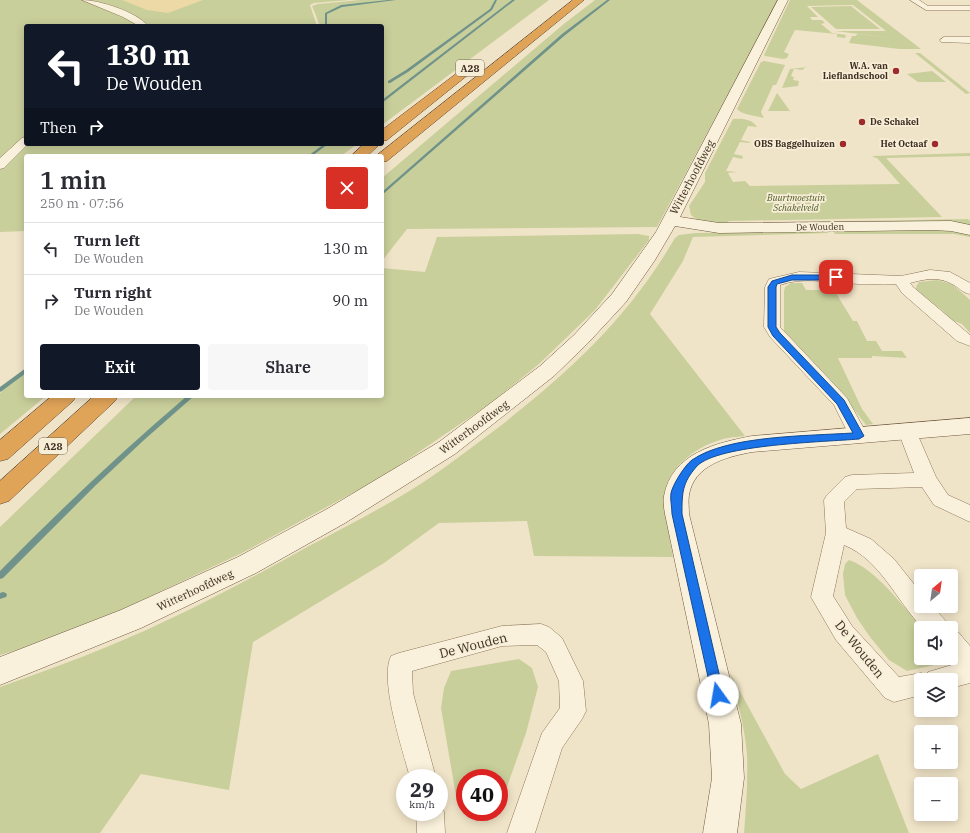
<!DOCTYPE html>
<meta charset="utf-8">
<style>
:root{--surface:#fff;--page:#f7f7f7;--text:#2b2b33;--muted:#7c7c81;--line:#e1e1e2;--accent:#111827}
body{margin:0;font-family:"IBM Plex Serif",serif;background:var(--page);color:var(--text);height:100vh;display:flex;flex-direction:column;font-size:15px;white-space:nowrap}
*{box-sizing:border-box;margin:0}
p{font-size:13px;color:var(--muted)}
.icon{flex:none;width:22px;height:22px;fill:none;stroke:currentColor;stroke-width:2;stroke-linecap:round;stroke-linejoin:round}
.map{position:relative;flex:1;overflow:hidden}
.side{position:absolute;left:24px;top:154px;width:360px;height:244px;display:flex;flex-direction:column;background:var(--surface);border-radius:4px;box-shadow:0 2px 10px #0003}
.side>*{flex:none}
.hud{position:absolute;left:24px;top:24px;width:360px;height:122px;border-radius:4px;box-shadow:0 2px 10px #0003;background:#111827;color:#fff;overflow:hidden}
.needle{width:26px;rotate:29deg}
.tools{position:absolute;left:914px;top:569px;display:grid;gap:8px}
.tools a{display:grid;place-items:center;width:44px;height:44px;border-radius:4px;background:var(--surface);box-shadow:0 2px 10px #0003;font-size:20px}
.speed{position:absolute;left:396px;top:769px;display:flex;gap:8px;font-size:20px;font-weight:700;text-align:center}
.speed>*{display:grid;place-content:center;width:52px;height:52px;border-radius:50%;background:var(--surface);box-shadow:0 2px 10px #0003;line-height:1}
.speed small{font-size:10px;font-weight:400}
.speed .limit{border:6px solid #d22;background:#fff;color:#111}
.pin{position:absolute;display:grid;place-items:center;width:34px;height:34px;color:#fff;margin:-17px;border-radius:8px;box-shadow:0 2px 6px #0006}
.me{position:absolute;width:44px;margin:-22px;rotate:347deg;stroke-linejoin:round;filter:drop-shadow(0 0 3px #0008)}
.turn{display:flex;align-items:center;gap:14px;height:84px;padding:0 16px;font-size:18px}
.turn .icon{width:52px;height:52px;stroke-width:2.5}
.turn b{display:block;font-size:28px;line-height:34px}
.then{display:flex;align-items:center;height:38px;padding:0 16px;background:#0003;gap:8px;font-size:15px}
.round{display:grid;place-items:center;flex:none;width:42px;height:42px;border-radius:4px;background:var(--page)}
.headline{display:flex;align-items:center;justify-content:space-between;height:68px;padding:0 16px}
h1{font-size:24px;font-weight:600;line-height:30px}
.cta{display:flex;gap:8px;margin-top:auto;padding:8px 16px}
.cta a{flex:1;height:46px;border-radius:4px;background:var(--accent);color:#fff;font-size:16px;font-weight:600;line-height:46px;text-align:center}
.cta a+a{background:var(--page);color:var(--text)}
ul{padding:0;list-style:none}
li{display:flex;align-items:center;gap:12px;height:52px;padding:0 16px;border-top:1px solid var(--line)}
li div{flex:1}
li b{display:block;font-size:15px}
li em{font-style:normal}
.map>svg:first-child{display:block}
.green{fill:#c9cf9b}
.sand{fill:#ecd9a5}
.lines{fill:none;stroke-linecap:round;stroke-linejoin:round}
.stream{fill:#6f938a;fill-rule:evenodd}
.street-casing{stroke:#8d765c;stroke-width:1}
.secondary-casing{stroke:#6f573f;stroke-width:1}
.highway-casing{stroke:#5b4430;stroke-width:1}
.street{fill:#faf1dc;fill-rule:evenodd}
.secondary{fill:#faf1dc;fill-rule:evenodd}
.highway{fill:#e0a458;fill-rule:evenodd}
.route{fill:#1a73e8;stroke:#114b97}
.poi-dot{fill:#9e2a2b;stroke:#f7eed8;stroke-width:1.5}
.labels{text-anchor:middle;stroke-width:3.5;stroke-linejoin:round;paint-order:stroke}
.far-poi-label{font-size:9px;font-weight:bold;fill:#3d2e20;stroke:#f7eed8;text-anchor:end}
.far-park-label{font-size:9px;font-style:italic;fill:#4d5a26;stroke:#f7eed8}
.far-street-label{font-size:9px;fill:#3d2e20;stroke:#f7eed8}
.shield{fill:#f7eed8;stroke:#756857;stroke-width:1}
.shield-label{font-size:10px;font-weight:bold;fill:#3d2e20}
.street-label{font-size:11px;fill:#3d2e20;stroke:#f7eed8}
.near-street-label{font-size:13px;fill:#3d2e20;stroke:#f7eed8}
</style>
<div class="map">
<svg width="970" height="833" viewBox="0 0 970 833">
<rect width="100%" height="100%" fill="#f0e4c8"/>
<g class="green">
<polygon points="0,0 350,0 314,3 310,5 317,26 26,26 26,144 357,144 341,156 26,156 26,231 0,232"/>
<polygon points="359,0 549,0 382,125 382,26 320,26 312,6 318,4"/>
<polygon points="595,0 778,0 657,227 407,229 382,261 382,178 565,23"/>
<polygon points="790,0 857,0 921,49 899,49 849,43 852,36 856,36 857,34 899,39 835,31 886,31 853,5 807,6 818,17 810,17 812,20 822,20 825,23 821,24 832,33 846,35 845,38 837,37 837,34 795,30 784,52 789,54 787,58 783,59 765,56 764,55"/>
<polygon points="851,6 880,29 836,29 811,7"/>
<polygon points="915,53 920,53 970,93 966,94"/>
<path d="M764,61L785,65L776,85H773L761,112L764,118C757,116 742,115 737,109L761,62Z"/>
<polygon points="807,67 804,68 803,70 794,69 791,76 794,77 793,80 799,81 798,86 782,88 790,69"/>
<polygon points="932,71 946,82 918,82 907,74"/>
<polygon points="777,93 790,111 768,111"/>
<path d="M733,119C742,118 752,119 757,127L748,126L741,140L750,142L749,143L740,142L734,154L743,156L742,159L733,157L726,171L737,172L728,173L733,182L745,181L750,186L900,184L878,159L872,156L970,153V156L886,158L942,217L729,221L725,225L709,223L696,219L691,215L689,206L705,182V173Z"/>
<polygon points="968,219 970,221 970,225 736,225 737,223"/>
<polygon points="940,230 970,234 970,237 954,234 835,234 833,231"/>
<path d="M827,231L829,233L693,237L683,261L650,314L745,436C737,437 728,437 720,440C696,447 666,468 666,496C665,516 670,538 673,557L534,556L527,521L439,523L384,563L253,642L229,790L141,774L100,833H0V687C36,674 73,661 109,646C178,618 244,582 309,546C338,531 368,515 396,499C431,479 463,454 495,430C569,372 627,320 675,238L679,235L695,233Z"/>
<polygon points="638,234 649,236 649,240 595,310 539,364 491,403 382,477 242,553 119,611 24,648 0,655 0,527 136,396 382,396 382,268 425,272 437,237"/>
<polygon points="937,280 952,284 970,300 970,333 962,324 949,319 943,311 916,291 916,287 919,282"/>
<polygon points="791,283 802,283 806,290 834,290 853,321 857,321 867,341 876,341 882,351 902,351 907,358 872,356 872,358 838,358 862,409 873,424 866,425 835,385 784,331 784,291 785,287"/>
<polygon points="26,372 26,396 46,396 0,434 0,393"/>
<path d="M849,560C876,569 903,607 923,628H921V658H943L935,665L907,671L889,660L870,637L857,618L845,595L843,574L845,564Z"/>
<polygon points="519,659 532,668 538,687 526,733 501,804 499,806 499,778 465,778 465,810 457,802 441,708 444,688 451,671"/>
<path d="M730,673L785,774L801,789L878,754L909,833H744C746,807 748,781 747,755C745,728 737,700 730,673Z"/>
</g>
<polygon class="sand" points="122,0 203,0 168,13 147,10"/>
<g class="lines">
<g class="stream">
<polygon points="388,0 396,0 342,7 327,14 327,26 325,26 325,13 341,5"/>
<polygon points="495,0 497,0 492,10 408,72 390,83 388,83 388,81 406,70 490,9"/>
<polygon points="512,0 515,0 382,103 382,100"/>
<polygon points="607,0 610,0 564,36 382,195 382,192 562,34"/>
<polygon points="324,144 328,144 312,156 308,156"/>
<polygon points="26,368 26,373 2,391 0,392 0,387"/>
<path d="M187,396H194L144,440L96,485L3,578L0,579V571C60,510 122,451 187,396Z"/>
<polygon points="3,592 6,593 7,595 6,597 0,599 0,593"/>
</g>
<defs>
<g id="street">
<path d="M82,0C99,0 137,12 148,26H139L123,17Z"/>
<polygon points="910,0 919,0 928,6 970,6 970,10 926,10"/>
<polygon points="944,37 970,37 970,43 941,42 940,40"/>
<polygon points="26,137 26,144 28,144 4,168 0,169 0,158 22,138"/>
<path d="M930,270L950,272L970,283V294C963,293 959,288 954,285C939,276 925,279 910,283L913,287L970,335V346L957,341L902,293L896,284C879,284 862,285 846,283C824,282 802,277 780,285V327L847,398L868,436L866,441L859,442L852,441L834,405L770,337L764,327L765,287L769,279L799,272L901,276Z"/>
<path d="M907,425L913,426L916,431L936,477L948,495L970,505V522L934,505L922,487L857,489L844,502L846,528L871,539L894,559L921,593V606H932L946,621L950,628H923C896,601 881,560 844,545L833,596L852,626L899,677L921,673L927,675L928,672L955,664L951,658V630L959,633L970,646V683L951,688V680H921V695L894,702L885,698L836,640L811,597L826,533L824,500L827,495L845,477L852,475L914,473L898,431L901,426Z"/>
<path d="M541,624L549,627L562,638L583,681L586,711L582,719L562,748L535,833H507L542,733L560,708L559,681L546,652L537,645L502,646L412,671L413,693L436,778H410C403,750 379,681 391,656L399,653L502,626Z"/>
<polygon points="439,802 444,812 445,833 417,833 416,812 439,812"/>
</g>
<g id="secondary">
<polygon points="778,0 788,0 680,217 719,223 951,221 970,225 970,235 951,231 932,230 719,233 675,226 655,260 626,302 588,343 554,376 455,454 345,523 256,573 141,628 0,685 0,657 121,610 238,557 327,509 439,442 540,366 574,335 612,294 656,232"/>
<path d="M970,418V434L752,452C726,457 694,465 689,495C688,501 689,508 689,514L741,724L744,778L737,833H703L712,778L709,724L665,514C664,508 663,502 664,496C672,453 716,443 752,436Z"/>
</g>
<g id="highway">
<polygon points="573,0 584,0 387,161 382,162 382,156 376,156"/>
<polygon points="465,68 469,70 471,72 469,74 387,140 382,141 382,130 461,70"/>
<polygon points="364,144 380,144 367,156 351,156"/>
<polygon points="52,396 76,396 73,401 8,459 0,461 0,440"/>
<polygon points="94,396 118,396 115,401 9,501 0,504 0,481"/>
</g>
</defs>
<use href="#street" class="street-casing"/>
<use href="#secondary" class="secondary-casing"/>
<use href="#highway" class="highway-casing"/>
<use href="#street" class="street"/>
<use href="#secondary" class="secondary"/>
<use href="#highway" class="highway"/>
</g>
<path class="route" d="M792,275H836L839,277L836,280H792L777,284L776,287V327L780,333L844,400L864,436L859,439C825,442 719,444 697,466C682,483 682,493 682,514L724,695L723,699L718,701L714,699L712,695L672,514C672,508 670,499 671,493C673,484 685,465 692,460C728,435 809,436 853,433L837,404L773,336L768,327V287L772,281Z"/>
<g class="poi-dot">
<circle cx="896" cy="71" r="4"/>
<circle cx="862" cy="122" r="4"/>
<circle cx="843" cy="144" r="4"/>
<circle cx="935" cy="144" r="4"/>
</g>
<g class="labels">
<g class="far-poi-label">
<text x="888" y="69">W.A. van<tspan x="888" dy="10">Lieflandschool</tspan></text>
<text x="870" y="125" text-anchor="start">De Schakel</text>
<text x="835" y="147">OBS Baggelhuizen</text>
<text x="927" y="147">Het Octaaf</text>
</g>
<g class="far-park-label">
<text x="796" y="201">Buurtmoestuin<tspan x="796" dy="10">Schakelveld</tspan></text>
</g>
<g class="far-street-label">
<text transform="translate(820 227) rotate(-1)" y="3">De Wouden</text>
</g>
<g class="shield">
<rect x="456" y="60" width="28" height="16" rx="3"/>
<rect x="39" y="438" width="28" height="16" rx="3"/>
</g>
<g class="shield-label">
<text x="470" y="72">A28</text>
<text x="53" y="450">A28</text>
</g>
<g class="street-label">
<text transform="translate(692 177) rotate(-62)" y="4">Witterhoofdweg</text>
<text transform="translate(474 427) rotate(-36)" y="4">Witterhoofdweg</text>
<text transform="translate(195 590) rotate(-25)" y="4">Witterhoofdweg</text>
</g>
<g class="near-street-label">
<text transform="translate(473 645) rotate(-14)" y="5">De Wouden</text>
<text transform="translate(860 649) rotate(51)" y="5">De Wouden</text>
</g>
</g>
</svg>
<div class="tools">
<a><svg class="needle" viewBox="-14 -14 28 28"><path d="M0-13l5 13h-10z" fill="#e53935"/><path d="M0 13l5-13h-10z" fill="#7c7c81"/></svg></a>
<a><svg class="icon" aria-label="sound" viewBox="0 0 24 24"><path d="M4 9h4l5-4v14l-5-4H4zM17 9q2 3 0 6"/></svg></a>
<a><svg class="icon" aria-label="layers" viewBox="0 0 24 24"><path d="M12 4l9 5-9 5-9-5zM3 14l9 5 9-5"/></svg></a>
<a>+</a>
<a>−</a>
</div>
<div class="speed"><div>29<small>km/h</small></div><div class="limit">40</div></div>
<div class="pin" style="left:836px;top:277px;background:#d93025"><svg class="icon" aria-label="arrive" viewBox="0 0 24 24"><path d="M6 21V4h12l-3 4 3 4H6"/></svg></div>
<svg class="me" style="left:718px;top:695px" viewBox="-20 -20 40 40"><circle r="19" fill="#fff"/><path d="M0-13L10 11 0 6-10 11z" fill="#1a73e8"/></svg>
<div class="hud">
<div class="turn"><svg class="icon" aria-label="left" viewBox="0 0 24 24"><path d="M17 20v-9H6M10 6l-5 5 5 5"/></svg><div><b>130 m</b>De Wouden</div></div>
<div class="then">Then<svg class="icon" aria-label="right" viewBox="0 0 24 24"><path d="M7 20v-9h11M14 6l5 5-5 5"/></svg></div>
</div>
<section class="side">
<div class="headline"><div><h1>1 min</h1><p>250 m · 07:56</p></div><a class="round" style="background:#d93025;color:#fff"><svg class="icon" aria-label="close" viewBox="0 0 24 24"><path d="M6 6l12 12M18 6L6 18"/></svg></a></div>
<ul>
<li><svg class="icon" aria-label="left" viewBox="0 0 24 24"><path d="M17 20v-9H6M10 6l-5 5 5 5"/></svg><div><b>Turn left</b><p>De Wouden</p></div><em>130 m</em></li>
<li><svg class="icon" aria-label="right" viewBox="0 0 24 24"><path d="M7 20v-9h11M14 6l5 5-5 5"/></svg><div><b>Turn right</b><p>De Wouden</p></div><em>90 m</em></li>
</ul>
<div class="cta"><a>Exit</a><a>Share</a></div>
</section>
</div>
